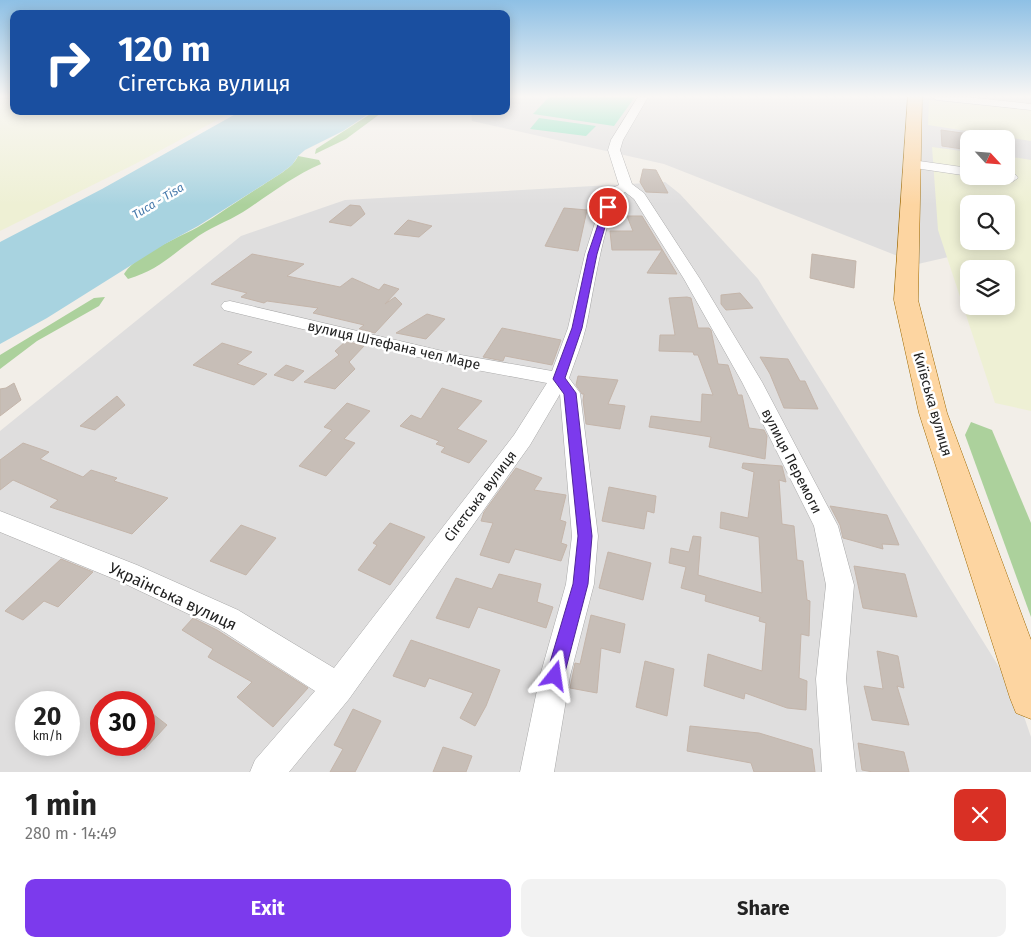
<!DOCTYPE html>
<meta charset="utf-8">
<style>
:root{--surface:#fff;--page:#f2f2f2;--text:#222;--muted:#767676;--accent:#7c3aed}
body{margin:0;font-family:"Fira Sans",sans-serif;background:var(--page);color:var(--text);height:100vh;display:flex;flex-direction:column;font-size:19px;white-space:nowrap}
*{box-sizing:border-box;margin:0}
p{font-size:16px;color:var(--muted)}
.icon{flex:none;width:28px;height:28px;fill:none;stroke:currentColor;stroke-width:2;stroke-linecap:round;stroke-linejoin:round}
.map{position:relative;height:772px;overflow:hidden}
.sheet{display:flex;flex-direction:column;background:var(--surface);flex:1}
.sheet>*{flex:none}
.guide{position:absolute;left:10px;top:10px;width:500px;height:105px;border-radius:10px;box-shadow:0 2px 12px #0003;background:#1a4fa0;color:#fff;overflow:hidden}
.needle{width:32px;rotate:116deg}
.buttons{position:absolute;left:960px;top:130px;display:grid;gap:10px}
.buttons a{display:grid;place-items:center;width:55px;height:55px;border-radius:10px;background:var(--surface);box-shadow:0 2px 12px #0003;font-size:25px}
.speed{position:absolute;left:15px;top:691px;display:flex;gap:10px;font-size:25px;font-weight:700;text-align:center}
.speed>*{display:grid;place-content:center;width:65px;height:65px;border-radius:50%;background:var(--surface);box-shadow:0 2px 12px #0003;line-height:1}
.speed small{font-size:12px;font-weight:400}
.speed .limit{border:8px solid #d22;background:#fff;color:#111}
.pin{position:absolute;display:grid;place-items:center;width:42px;height:42px;color:#fff;margin:-21px;border:2px solid #fff;border-radius:50%;box-shadow:0 1px 5px #0007}
.me{position:absolute;width:55px;margin:-28px;rotate:15deg;stroke-linejoin:round;filter:drop-shadow(0 0 4px #0008)}
.turn{display:flex;align-items:center;gap:18px;height:105px;padding:0 25px;font-size:22px}
.turn .icon{width:65px;height:65px;stroke-width:2.5}
.turn b{display:block;font-size:35px;line-height:42px}
.round{display:grid;place-items:center;flex:none;width:52px;height:52px;border-radius:10px;background:var(--page)}
.overview{display:flex;align-items:center;justify-content:space-between;height:85px;padding:0 25px}
h1{font-size:30px;font-weight:700;line-height:38px}
.primary-button{display:flex;gap:10px;margin-top:auto;padding:10px 25px}
.primary-button a{flex:1;height:58px;border-radius:10px;background:var(--accent);color:#fff;font-size:20px;font-weight:700;line-height:58px;text-align:center}
.primary-button a+a{background:var(--page);color:var(--text)}
.map>svg:first-child{display:block}
.residential{fill:#dfdede;fill-rule:evenodd}
.farmland{fill:#eef0d4;fill-rule:evenodd}
.forest{fill:#acd19c}
.pitch{fill:#85e1bd}
.water{fill:#a8d3e0}
.building{fill:#c7beb7;stroke:#c4b5aa}
.lines{fill:none;stroke-linecap:round;stroke-linejoin:round}
.street-casing{stroke:#a8a8a8;stroke-width:1}
.primary-casing{stroke:#9f6900;stroke-width:1}
.street{fill:#fff;fill-rule:evenodd}
.primary{fill:#fdd5a1;fill-rule:evenodd}
.route{fill:#7c3aed;stroke:#51269a}
.labels{text-anchor:middle;stroke-width:5;stroke-linejoin:round;paint-order:stroke}
.far-water-label{font-size:12px;font-style:italic;fill:#477aac;stroke:#fff}
.street-label{font-size:14px;fill:#212121;stroke:#fff}
.near-street-label{font-size:16px;fill:#212121;stroke:#fff}
</style>
<div class="map">
<svg width="1031" height="772" viewBox="0 0 1031 772">
<rect width="100%" height="100%" fill="#f2eee8"/>
<g class="residential">
<path d="M506,97H1031V238L918,264L664,164L472,121L471,111H506ZM969,139H1006V176H969ZM969,204H1006V241H969Z"/>
<path d="M665,182L680,194L758,279L1017,696L1031,737V772H0V431L241,236L345,200ZM26,702H69V745H26ZM101,702H144V745H101Z"/>
</g>
<g class="farmland">
<polygon points="0,97 14,97 14,111 234,111 135,164 0,231"/>
<polygon points="929,100 1031,110 1031,141 928,125"/>
<path d="M932,147L969,152V176H1006V156L1031,160V411L995,403L938,230ZM969,204H1006V241H969ZM969,269H1006V306H969Z"/>
</g>
<g class="forest">
<polygon points="375,111 384,111 346,139 315,154 316,149"/>
<path d="M298,156L319,160L321,164C293,176 269,195 243,212C227,222 208,228 193,240C169,257 158,270 128,279L124,274C135,255 178,238 198,227C220,214 241,198 263,185C274,177 292,169 298,156Z"/>
<polygon points="105,297 99,306 37,341 0,369 0,355 94,298"/>
<polygon points="971,422 992,430 1031,523 1031,617 965,435"/>
</g>
<g class="pitch">
<polygon points="549,97 635,97 614,126 533,114"/>
<polygon points="539,118 596,126 586,136 530,129"/>
</g>
<polygon class="water" points="241,111 373,111 343,131 305,150 298,156 292,165 280,174 198,226 165,244 47,318 0,344 0,242 102,189"/>
<g class="building">
<polygon points="941,130 969,134 969,150 942,146"/>
<polygon points="643,169 656,170 668,193 646,192 640,182"/>
<polygon points="350,205 360,206 365,214 351,226 329,222"/>
<polygon points="564,208 587,210 578,251 545,246"/>
<polygon points="627,216 642,216 677,274 647,273 662,250 612,250 610,231 633,231"/>
<polygon points="408,220 432,226 419,237 394,234"/>
<polygon points="252,254 304,264 287,276 340,287 352,278 379,290 384,284 399,289 385,304 395,297 402,304 375,333 359,329 364,325 313,313 318,308 267,301 264,303 241,297 247,293 211,284"/>
<polygon points="812,254 856,261 854,288 810,278"/>
<polygon points="740,293 753,308 726,310 721,304 721,295"/>
<polygon points="687,297 691,298 698,328 709,328 711,330 718,364 728,365 738,395 742,395 749,428 764,430 767,436 765,459 709,447 711,437 649,427 651,416 701,422 702,394 713,395 698,355 694,355 693,352 659,351 660,335 675,335 669,298"/>
<polygon points="427,314 445,319 426,339 396,333"/>
<polygon points="502,328 561,340 552,365 505,356 503,361 483,357"/>
<polygon points="346,341 364,346 349,362 355,369 335,389 304,382 339,355 335,351"/>
<polygon points="222,343 252,352 237,364 267,374 254,385 193,365"/>
<polygon points="760,357 788,359 800,381 805,381 818,409 784,408 770,374"/>
<polygon points="286,365 304,371 293,381 274,375"/>
<polygon points="578,376 618,380 608,404 625,406 620,429 586,424 583,400 584,394 582,394 576,385"/>
<polygon points="14,383 21,400 0,416 0,389 6,388"/>
<polygon points="442,388 482,401 457,429 487,441 469,463 441,452 445,447 436,444 439,441 400,426 411,415 421,419"/>
<polygon points="117,396 125,405 95,430 80,426"/>
<polygon points="347,403 370,411 344,439 355,443 326,476 299,466 332,430 324,427"/>
<polygon points="23,443 49,452 40,459 83,477 91,470 117,478 114,481 168,498 132,534 50,507 58,500 13,480 0,490 0,460"/>
<polygon points="743,463 782,466 786,482 779,480 782,524 794,526 797,560 803,561 807,600 810,601 809,636 801,634 799,678 807,681 806,710 787,708 745,693 744,699 704,686 708,654 762,671 766,623 759,621 760,617 705,601 706,595 681,588 686,567 669,563 671,548 689,552 693,536 701,537 698,575 762,593 759,537 720,528 721,512 748,518 754,472 742,468"/>
<polygon points="516,468 542,478 534,490 566,495 560,520 566,522 561,543 567,545 561,561 515,549 509,563 480,555 493,523 481,521 484,512"/>
<polygon points="609,487 656,496 654,513 647,511 644,529 602,521"/>
<polygon points="830,506 887,515 899,545 882,544 883,549 843,538 840,525"/>
<polygon points="390,523 425,537 390,585 358,570 377,545 373,543"/>
<polygon points="241,525 276,538 246,575 210,561"/>
<polygon points="608,552 651,563 643,600 599,588"/>
<polygon points="61,559 93,572 58,607 44,601 23,620 5,611"/>
<polygon points="854,566 905,574 917,617 863,608"/>
<polygon points="499,574 541,584 537,602 553,607 546,628 478,607 469,628 436,618 456,578 492,589"/>
<polygon points="591,615 625,624 620,653 601,648 597,693 570,688 575,663 580,664"/>
<polygon points="193,618 217,630 308,688 273,727 237,697 252,682 208,657 213,649 182,630"/>
<polygon points="411,640 500,670 486,706 475,726 460,718 473,693 429,678 425,687 393,676"/>
<polygon points="877,651 898,656 904,688 897,686 909,725 872,720 864,686 883,689"/>
<polygon points="645,661 674,669 667,716 636,707"/>
<polygon points="144,707 167,725 144,750"/>
<polygon points="353,709 381,721 355,772 330,772 343,749 334,745"/>
<polygon points="690,726 759,733 812,749 815,772 754,772 751,763 687,751"/>
<polygon points="858,743 904,752 909,772 873,772 862,770"/>
<polygon points="443,747 472,756 466,772 433,772"/>
</g>
<g class="lines">
<defs>
<g id="street">
<path d="M638,97H648L623,140L620,150L632,184L644,193L700,279L762,382L838,526L854,585L846,679L856,772H822L816,679L826,585L814,526L742,382L684,279L634,199L625,192C605,203 592,302 586,327C582,344 575,361 569,378L580,393L598,536L594,584L570,676L554,772H520L540,676L566,584L572,536L560,394L530,445L349,699L289,772H250L255,760L315,691L218,628L119,581L0,532V511L137,565L238,610L334,668L514,435L547,383L455,366L224,310L221,306L224,302L230,301L455,354L552,371L568,328L585,254L600,207L610,189L619,185L608,150L611,140Z"/>
<polygon points="932,97 967,97 1031,104 1031,110 937,100"/>
<polygon points="912,160 969,168 969,176 908,167 906,164"/>
<polygon points="1006,173 1016,175 1018,178 1012,182 996,179 994,176 1006,176"/>
</g>
<polygon id="primary" points="908,97 922,97 918,300 947,413 1031,640 1031,719 1016,713 1010,698 919,413 894,300"/>
</defs>
<use href="#street" class="street-casing"/>
<use href="#primary" class="primary-casing"/>
<use href="#street" class="street"/>
<use href="#primary" class="primary"/>
</g>
<linearGradient id="sky" x2="0" y2="1"><stop stop-color="#8ec0e5"/><stop offset="0.47" stop-color="#f9f7f5"/><stop offset="1" stop-color="#f9f7f5" stop-opacity="0"/></linearGradient>
<rect width="1031" height="205" fill="url(#sky)"/>
<polygon class="route" points="608,205 611,207 597,254 582,328 565,378 576,393 592,536 588,584 564,676 561,682 555,685 549,682 546,676 573,584 578,536 564,394 553,379 572,328 588,254 604,207"/>
<g class="labels">
<g class="far-water-label">
<text transform="translate(158 201) rotate(-31)" y="4">Тиса - Tisa</text>
</g>
<g class="street-label">
<text transform="translate(394 345) rotate(13)" y="5">вулиця Штефана чел Маре</text>
<text transform="translate(933 404) rotate(74)" y="5">Київська вулиця</text>
<text transform="translate(792 461) rotate(63)" y="5">вулиця Перемоги</text>
<text transform="translate(480 496) rotate(-53)" y="5">Сігетська вулиця</text>
</g>
<g class="near-street-label">
<text transform="translate(173 596) rotate(25)" y="6">Українська вулиця</text>
</g>
</g>
</svg>
<div class="buttons">
<a><svg class="needle" viewBox="-14 -14 28 28"><path d="M0-13l5 13h-10z" fill="#e53935"/><path d="M0 13l5-13h-10z" fill="#767676"/></svg></a>
<a><svg class="icon" aria-label="search" viewBox="0 0 24 24"><circle cx="10" cy="10" r="6"/><path d="M15 15l6 6"/></svg></a>
<a><svg class="icon" aria-label="layers" viewBox="0 0 24 24"><path d="M12 4l9 5-9 5-9-5zM3 14l9 5 9-5"/></svg></a>
</div>
<div class="speed"><div>20<small>km/h</small></div><div class="limit">30</div></div>
<div class="pin" style="left:608px;top:207px;background:#d93025"><svg class="icon" aria-label="arrive" viewBox="0 0 24 24"><path d="M6 21V4h12l-3 4 3 4H6"/></svg></div>
<svg class="me" style="left:555px;top:676px" viewBox="-20 -20 40 40"><path d="M0-17L14 15 0 8-14 15z" fill="#7c3aed" stroke="#fff" stroke-width="4"/></svg>
<div class="guide">
<div class="turn"><svg class="icon" aria-label="right" viewBox="0 0 24 24"><path d="M7 20v-9h11M14 6l5 5-5 5"/></svg><div><b>120 m</b>Сігетська вулиця</div></div>
</div>
</div>
<section class="sheet">
<div class="overview"><div><h1>1 min</h1><p>280 m · 14:49</p></div><a class="round" style="background:#d93025;color:#fff"><svg class="icon" aria-label="close" viewBox="0 0 24 24"><path d="M6 6l12 12M18 6L6 18"/></svg></a></div>
<div class="primary-button"><a>Exit</a><a>Share</a></div>
</section>
